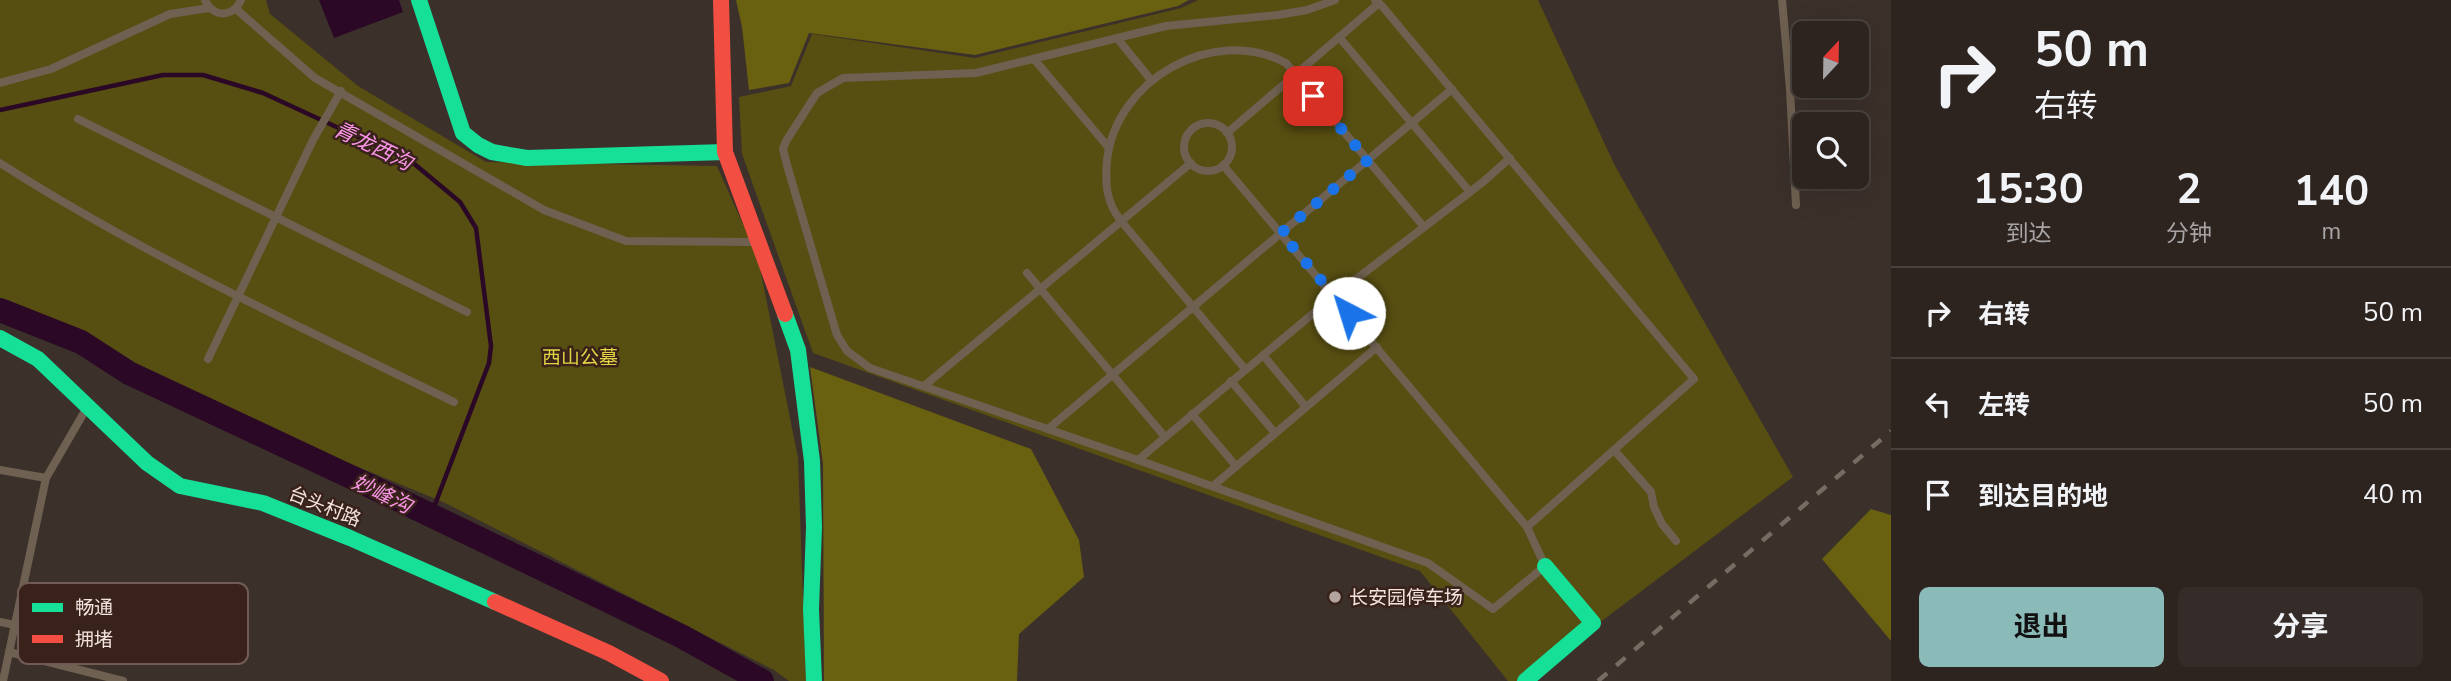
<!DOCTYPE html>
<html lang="zh">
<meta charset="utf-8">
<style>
:root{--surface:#2d2420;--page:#352c29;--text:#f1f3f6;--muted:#a7a4a5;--line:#48413e;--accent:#8bbbb9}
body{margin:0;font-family:"Nunito Sans","Noto Sans SC",sans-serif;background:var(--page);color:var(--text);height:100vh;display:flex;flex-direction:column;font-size:26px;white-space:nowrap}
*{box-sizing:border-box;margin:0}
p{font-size:23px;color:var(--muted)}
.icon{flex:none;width:38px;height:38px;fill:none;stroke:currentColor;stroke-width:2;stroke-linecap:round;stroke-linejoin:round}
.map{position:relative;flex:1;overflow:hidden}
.drawer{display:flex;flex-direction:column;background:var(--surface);width:560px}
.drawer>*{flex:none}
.guide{background:#2d2420;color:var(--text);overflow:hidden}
.needle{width:46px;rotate:22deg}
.buttons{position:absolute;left:1792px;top:21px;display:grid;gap:14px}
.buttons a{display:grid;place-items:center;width:77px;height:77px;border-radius:10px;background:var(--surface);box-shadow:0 7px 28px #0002,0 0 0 2px var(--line);font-size:35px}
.pin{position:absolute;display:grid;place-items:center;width:60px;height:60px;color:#fff;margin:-30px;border-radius:14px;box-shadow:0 4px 10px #0006}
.me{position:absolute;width:77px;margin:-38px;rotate:320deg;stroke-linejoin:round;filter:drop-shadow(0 0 5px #0008)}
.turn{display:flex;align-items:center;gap:24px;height:147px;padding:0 28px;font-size:32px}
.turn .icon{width:91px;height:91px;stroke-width:2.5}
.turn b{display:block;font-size:49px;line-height:60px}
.eta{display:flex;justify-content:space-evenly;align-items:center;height:119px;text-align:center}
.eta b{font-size:42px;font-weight:700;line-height:49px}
.button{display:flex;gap:14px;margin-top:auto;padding:14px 28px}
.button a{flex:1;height:80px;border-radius:10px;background:var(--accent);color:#111;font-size:28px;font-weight:700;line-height:80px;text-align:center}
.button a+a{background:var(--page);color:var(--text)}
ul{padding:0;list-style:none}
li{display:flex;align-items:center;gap:21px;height:91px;padding:0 28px;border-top:2px solid var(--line)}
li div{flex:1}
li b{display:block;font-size:26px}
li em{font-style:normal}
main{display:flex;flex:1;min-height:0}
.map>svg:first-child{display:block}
.green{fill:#574e11}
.forest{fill:#696010}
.water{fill:#2b0825}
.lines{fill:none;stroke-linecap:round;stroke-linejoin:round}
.stream{stroke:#2b0825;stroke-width:4.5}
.river{stroke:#2b0825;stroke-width:24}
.lane{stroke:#6f6151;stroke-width:8}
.fast{stroke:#16e098;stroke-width:16}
.jam{stroke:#f24e42;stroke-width:16}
.rail{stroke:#786c62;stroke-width:4.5;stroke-dasharray:12 12;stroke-linecap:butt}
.route{stroke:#1a73e8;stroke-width:12;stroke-dasharray:0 21.6}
.poi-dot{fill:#b3a49f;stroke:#39221a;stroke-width:2.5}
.labels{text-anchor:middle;stroke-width:5;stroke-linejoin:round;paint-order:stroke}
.park-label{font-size:19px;fill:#e4d445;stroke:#39221a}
.street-label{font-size:19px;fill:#f3e3de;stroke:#39221a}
.poi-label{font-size:19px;fill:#f3e3de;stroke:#39221a;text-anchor:start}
.water-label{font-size:21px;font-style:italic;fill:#fb95e7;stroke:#39221a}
.key{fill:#39221a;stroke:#715c55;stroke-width:2}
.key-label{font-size:19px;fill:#f3e3de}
</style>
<main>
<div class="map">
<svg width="1891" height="681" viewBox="0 0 1891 681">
<rect width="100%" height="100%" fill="#3c302b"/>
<g class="green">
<polygon points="0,0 266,0 270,14 358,86 486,162 717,166 758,258 798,458 806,681 789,681 774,670 443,502 169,389 95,338 0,301"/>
<polygon points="1198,0 1538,0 1615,166 1793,477 1522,681 1508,681 1420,571 813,353 742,154 739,97 791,86 812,34 975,58 1181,8"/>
</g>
<g class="forest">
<polygon points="736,0 1189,0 1178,6 975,55 809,33 789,83 749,90 742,27"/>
<polygon points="810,367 1031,449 1079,540 1084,577 1019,634 1017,681 824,681 823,464"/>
<polygon points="1871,509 1891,515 1891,641 1822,559"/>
</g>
<polygon class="water" points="319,0 399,0 403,12 334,38"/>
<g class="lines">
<polyline class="stream" points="0,110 163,75 203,75 263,93 412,162 460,202 476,228 491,346 489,363 431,515"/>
<polyline class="river" points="0,310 81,342 129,373 368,485 681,636 762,681"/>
<g class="lane">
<path d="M205,0C213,18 233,18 241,0"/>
<polyline points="1375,0 1382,6 1694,379 1527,527"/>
<polyline points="1782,0 1790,89 1796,205"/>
<polyline points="236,9 315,78 544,210 626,241 755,242"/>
<polyline points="1339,37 1470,192"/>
<polyline points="1117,38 1151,80"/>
<polyline points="1034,59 1109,148"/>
<polyline points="0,83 51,69 170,14 209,8"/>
<polyline points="78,119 467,312"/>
<circle cx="1208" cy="147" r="24"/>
<polyline points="1227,133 1379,3"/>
<path d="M0,163C144,255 300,327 454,402"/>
<polyline points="1223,165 1527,527 1545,566 1493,609 1428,563 1138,460 1334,296 1483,182 1510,158"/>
<polyline points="1027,273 1165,437"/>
<polyline points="1263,355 1306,407"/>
<polyline points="208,359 313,140 341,91"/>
<path d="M1245,369L1121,221C1106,202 1105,184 1107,160C1116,80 1213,24 1286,63L1424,227"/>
<polyline points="1231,381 1275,433"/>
<polyline points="924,386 1191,163"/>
<polyline points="1192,414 1236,466"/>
<polyline points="1048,429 1452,89"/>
<polyline points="1615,451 1651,492 1654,507 1662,524 1676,541"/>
<polyline points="1138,460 870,368 847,351 837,335 787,165 783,149 786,141 817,93 843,78 976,73 1166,26 1278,15 1307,10 1335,0"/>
<polyline points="0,470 46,478"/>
<polyline points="1213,486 1377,347"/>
<polyline points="0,622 15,625"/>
<polyline points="9,652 123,681"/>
<polyline points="3,681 46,478 86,409"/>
</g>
<g class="fast">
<polyline points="419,0 463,133 478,145 492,152 527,158 725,152"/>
<polyline points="785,314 798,350 812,461 814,527 811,609 814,681"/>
<polyline points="0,338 38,359 147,463 180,486 263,503 350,538 495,602"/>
<polyline points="1525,681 1593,623 1545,566"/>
</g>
<g class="jam">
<polyline points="721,0 725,152 785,314"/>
<polyline points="495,602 609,653 661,681"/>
</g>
<polyline class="rail" points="1598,681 1891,431"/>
</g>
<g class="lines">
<polyline class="route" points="1313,96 1368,160 1281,233 1349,313"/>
</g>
<circle class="poi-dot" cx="1335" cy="597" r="7"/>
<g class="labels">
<g class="park-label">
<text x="580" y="364">西山公墓</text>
</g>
<g class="street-label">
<text transform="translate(325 506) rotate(22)" y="7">台头村路</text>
</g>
<g class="poi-label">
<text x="1349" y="604">长安园停车场</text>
</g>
<g class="water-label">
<text transform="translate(373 146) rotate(26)" y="7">青龙西沟</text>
<text transform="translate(382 494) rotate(25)" y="7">妙峰沟</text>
</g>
</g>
<rect x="18" y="583" width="230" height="81" rx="10" class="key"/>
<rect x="32" y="603" width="31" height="9" fill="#16e098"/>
<rect x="32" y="635" width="31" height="8" fill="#f24e42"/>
<g class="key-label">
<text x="75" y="614">畅通</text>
<text x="75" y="646">拥堵</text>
</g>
</svg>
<div class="buttons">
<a><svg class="needle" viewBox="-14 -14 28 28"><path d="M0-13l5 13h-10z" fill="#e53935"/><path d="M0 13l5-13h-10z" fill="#a7a4a5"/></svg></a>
<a><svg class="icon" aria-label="search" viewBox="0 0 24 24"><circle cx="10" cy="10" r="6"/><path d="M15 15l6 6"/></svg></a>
</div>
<div class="pin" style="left:1313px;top:96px;background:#d93025"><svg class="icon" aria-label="arrive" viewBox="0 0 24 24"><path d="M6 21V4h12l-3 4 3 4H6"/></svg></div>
<svg class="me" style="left:1349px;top:313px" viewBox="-20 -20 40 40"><circle r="19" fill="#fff"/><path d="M0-13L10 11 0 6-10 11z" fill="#1a73e8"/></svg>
</div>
<section class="drawer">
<div class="guide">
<div class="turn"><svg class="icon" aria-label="right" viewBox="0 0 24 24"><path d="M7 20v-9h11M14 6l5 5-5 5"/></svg><div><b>50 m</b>右转</div></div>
</div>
<div class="eta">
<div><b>15:30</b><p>到达</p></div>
<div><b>2</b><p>分钟</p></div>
<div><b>140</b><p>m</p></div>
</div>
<ul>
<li><svg class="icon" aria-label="right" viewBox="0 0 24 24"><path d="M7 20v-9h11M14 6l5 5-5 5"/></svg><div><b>右转</b></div><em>50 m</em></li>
<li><svg class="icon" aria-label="left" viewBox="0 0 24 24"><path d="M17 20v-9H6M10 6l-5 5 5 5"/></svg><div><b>左转</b></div><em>50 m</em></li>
<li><svg class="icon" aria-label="arrive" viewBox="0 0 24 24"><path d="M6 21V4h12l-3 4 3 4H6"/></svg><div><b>到达目的地</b></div><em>40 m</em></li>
</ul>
<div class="button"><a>退出</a><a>分享</a></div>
</section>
</main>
